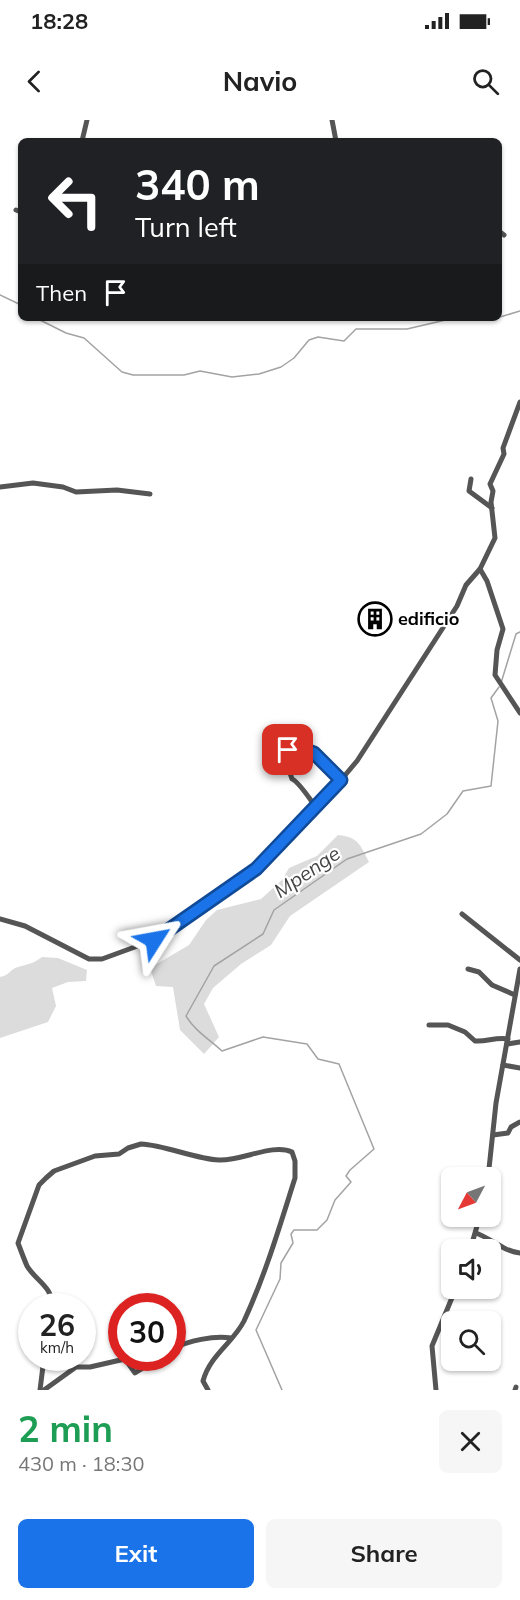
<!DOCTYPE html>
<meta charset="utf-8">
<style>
:root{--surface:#fff;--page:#f6f6f6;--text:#222;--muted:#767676;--accent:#1a73e8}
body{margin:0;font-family:Mulish,sans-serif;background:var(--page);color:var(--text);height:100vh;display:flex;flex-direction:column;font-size:22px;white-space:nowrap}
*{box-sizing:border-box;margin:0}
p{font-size:20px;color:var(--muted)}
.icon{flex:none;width:33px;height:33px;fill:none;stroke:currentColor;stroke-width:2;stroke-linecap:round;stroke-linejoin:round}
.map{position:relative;height:1270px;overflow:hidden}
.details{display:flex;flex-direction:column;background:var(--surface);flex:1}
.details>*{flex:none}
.guide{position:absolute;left:18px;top:18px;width:484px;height:183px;border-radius:9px;box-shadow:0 2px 4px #0004;background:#202124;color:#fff;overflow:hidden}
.needle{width:39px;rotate:229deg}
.tools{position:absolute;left:441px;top:1047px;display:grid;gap:12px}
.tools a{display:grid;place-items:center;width:60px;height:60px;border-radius:9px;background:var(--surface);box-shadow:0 2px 4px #0004;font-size:30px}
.speed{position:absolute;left:18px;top:1173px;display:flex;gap:12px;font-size:30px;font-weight:700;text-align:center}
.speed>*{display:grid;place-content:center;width:78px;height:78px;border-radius:50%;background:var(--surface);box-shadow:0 2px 4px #0004;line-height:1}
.speed small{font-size:15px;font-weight:400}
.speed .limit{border:9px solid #d22;background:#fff;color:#111}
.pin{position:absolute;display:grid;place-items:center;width:51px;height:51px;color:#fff;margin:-26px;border-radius:12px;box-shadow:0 3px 9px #0006}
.me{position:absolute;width:66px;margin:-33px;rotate:56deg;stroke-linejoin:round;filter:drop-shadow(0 0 4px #0008)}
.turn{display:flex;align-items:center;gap:21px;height:126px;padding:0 18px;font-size:27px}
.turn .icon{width:78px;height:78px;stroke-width:2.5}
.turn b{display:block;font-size:42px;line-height:51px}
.then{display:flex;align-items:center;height:57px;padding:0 18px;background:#0003;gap:12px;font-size:22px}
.round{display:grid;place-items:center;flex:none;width:63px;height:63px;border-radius:9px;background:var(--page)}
.overview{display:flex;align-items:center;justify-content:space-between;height:102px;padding:0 18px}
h1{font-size:36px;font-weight:700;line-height:45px;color:#1e9e55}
.primary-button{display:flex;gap:12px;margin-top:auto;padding:12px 18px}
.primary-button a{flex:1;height:69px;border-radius:9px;background:var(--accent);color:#fff;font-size:24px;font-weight:700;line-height:69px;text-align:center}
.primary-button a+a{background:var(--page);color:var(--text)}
.status{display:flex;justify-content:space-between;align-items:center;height:42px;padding:0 30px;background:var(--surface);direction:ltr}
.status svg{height:16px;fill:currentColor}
header{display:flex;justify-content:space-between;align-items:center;height:78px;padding:0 18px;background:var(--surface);font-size:27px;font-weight:700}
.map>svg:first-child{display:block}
.green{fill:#dcdcdc}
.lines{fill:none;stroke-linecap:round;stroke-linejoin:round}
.stream{stroke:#a3a3a3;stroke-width:1.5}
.minor{stroke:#555;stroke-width:5}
.route-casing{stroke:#114b97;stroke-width:15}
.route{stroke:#1a73e8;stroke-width:10}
.labels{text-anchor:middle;stroke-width:4.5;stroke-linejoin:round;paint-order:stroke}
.poi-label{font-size:18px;font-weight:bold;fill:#000;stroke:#fff;text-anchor:start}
.water-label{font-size:20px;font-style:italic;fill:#444;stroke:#fff}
</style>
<div class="status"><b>18:28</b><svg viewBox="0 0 49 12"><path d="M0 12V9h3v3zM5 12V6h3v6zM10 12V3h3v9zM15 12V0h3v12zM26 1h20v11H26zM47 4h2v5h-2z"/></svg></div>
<header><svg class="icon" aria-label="back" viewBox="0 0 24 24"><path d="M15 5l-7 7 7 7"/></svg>Navio<svg class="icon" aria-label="search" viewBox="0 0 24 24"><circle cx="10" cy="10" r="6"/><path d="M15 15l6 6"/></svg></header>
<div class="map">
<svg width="520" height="1270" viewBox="0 0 520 1270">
<rect width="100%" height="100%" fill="#fff"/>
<g class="green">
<path d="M338,715C358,717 360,724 369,742L290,796L271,825L241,844L213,868L204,884L219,917L204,934L180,910L173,867L156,866L150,848L189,825L206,800L217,790L261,779L282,760L289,748L317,736Z"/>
<path d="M42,837L58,838L87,850L86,861L68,862L52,868L56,886L48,902L0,918V857C9,856 10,849 18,847C28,844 33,844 42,837Z"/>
</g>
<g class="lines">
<g class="stream">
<polyline points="0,175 21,185"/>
<polyline points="500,197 520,191"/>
<polyline points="36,198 66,213 84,218 122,252 133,255 184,255 200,251 232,257 259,254 281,247 294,238 309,220 318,217 344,221 356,209 407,209 454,198"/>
<polyline points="469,198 485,198"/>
<polyline points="501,563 516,514 520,512"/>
<path d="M282,1270L256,1210L280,1159L281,1143L293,1123L291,1114L294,1110H317L327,1100L335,1080L351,1062L346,1056L350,1050L374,1029L339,944L318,939L307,924L263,917L222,931C209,919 195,911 186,896L214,846L263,814L274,790L347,739L421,714L447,694L463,671L491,666L498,601L491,578L499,567"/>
</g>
<g class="minor">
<polyline points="332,0 336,21"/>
<polyline points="82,21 87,0"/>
<polyline points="16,90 21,92"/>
<polyline points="500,112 504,115"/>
<polyline points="471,359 469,371 492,388"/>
<polyline points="0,367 33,363 63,367 76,372 117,370 150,374"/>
<polyline points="480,449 487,461 503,509 497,530 495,555 520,593"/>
<path d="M282,630C314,628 320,638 341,660"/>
<path d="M287,644L292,659C298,661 310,679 315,686"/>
<polyline points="462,794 520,840"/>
<polyline points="0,799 25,806 89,839 102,839 154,820 165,813 230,765 256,749 341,660 357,641 457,486 466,465 480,449 495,418 491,382 493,371 490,364 504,334 503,328 520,282"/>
<polyline points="468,849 479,852 492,865 515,875"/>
<path d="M429,905H448L465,912L475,921C487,922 495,917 508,919"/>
<polyline points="507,924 520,922"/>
<polyline points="503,945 520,948"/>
<polyline points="493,1015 508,1013 511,1007 520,1002"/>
<polyline points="488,1058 496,983 520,849"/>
<path d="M476,1113C492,1119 503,1131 520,1133"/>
<polyline points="470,1130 480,1096"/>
<path d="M52,1186C53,1167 36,1161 27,1146C24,1139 21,1131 18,1123L39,1065L46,1058L54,1051L95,1036L119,1034L128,1028L141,1024C165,1025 195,1039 219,1040C242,1041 273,1023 292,1032L295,1041V1058C280,1105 265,1156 244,1201C233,1223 210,1235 203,1261L208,1270"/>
<path d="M172,1229C188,1221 214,1215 231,1218"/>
<polyline points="40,1270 44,1238"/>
<polyline points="44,1270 76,1247 90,1247 125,1239 135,1253 159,1238"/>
<polyline points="436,1270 432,1226 456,1168"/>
<polyline points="515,1270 516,1267"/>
</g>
</g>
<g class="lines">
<defs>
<polyline id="route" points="154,820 256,749 341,660 314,633 303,629 288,630"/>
</defs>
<use href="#route" class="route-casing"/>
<use href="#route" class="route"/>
</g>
<defs>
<symbol id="building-ring" viewBox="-11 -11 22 22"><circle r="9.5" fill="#fff" stroke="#000" stroke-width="1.5"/><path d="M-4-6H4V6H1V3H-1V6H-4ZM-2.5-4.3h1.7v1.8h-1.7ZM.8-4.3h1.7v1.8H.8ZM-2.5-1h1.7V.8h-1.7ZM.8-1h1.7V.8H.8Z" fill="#000"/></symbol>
</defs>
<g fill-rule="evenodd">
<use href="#building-ring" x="356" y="480" width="38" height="38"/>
</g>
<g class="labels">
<g class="poi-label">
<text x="398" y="505">edificio</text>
</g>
<g class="water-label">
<text transform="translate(307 752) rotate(-34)" y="7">Mpenge</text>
</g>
</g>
</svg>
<div class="tools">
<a><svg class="needle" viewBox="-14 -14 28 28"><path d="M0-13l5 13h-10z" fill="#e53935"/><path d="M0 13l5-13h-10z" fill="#767676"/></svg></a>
<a><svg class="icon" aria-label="sound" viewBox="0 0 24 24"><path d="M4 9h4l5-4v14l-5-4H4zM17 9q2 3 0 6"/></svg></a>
<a><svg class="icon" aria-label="search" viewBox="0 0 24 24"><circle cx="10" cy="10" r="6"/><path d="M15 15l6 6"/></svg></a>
</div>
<div class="speed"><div>26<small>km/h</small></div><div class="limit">30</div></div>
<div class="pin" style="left:288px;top:630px;background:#d93025"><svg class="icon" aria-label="arrive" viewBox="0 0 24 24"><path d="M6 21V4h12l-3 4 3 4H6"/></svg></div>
<svg class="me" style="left:154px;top:820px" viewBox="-20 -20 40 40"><path d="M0-17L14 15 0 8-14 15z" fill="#1a73e8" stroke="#fff" stroke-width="4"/></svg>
<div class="guide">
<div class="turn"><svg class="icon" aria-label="left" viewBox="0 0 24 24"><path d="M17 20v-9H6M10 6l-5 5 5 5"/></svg><div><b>340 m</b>Turn left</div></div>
<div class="then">Then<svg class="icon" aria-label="arrive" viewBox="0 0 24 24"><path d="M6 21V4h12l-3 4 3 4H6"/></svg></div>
</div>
</div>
<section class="details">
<div class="overview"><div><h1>2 min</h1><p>430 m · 18:30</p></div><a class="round"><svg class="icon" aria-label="close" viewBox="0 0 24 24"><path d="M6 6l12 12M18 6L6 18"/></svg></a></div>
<div class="primary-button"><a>Exit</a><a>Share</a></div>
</section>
